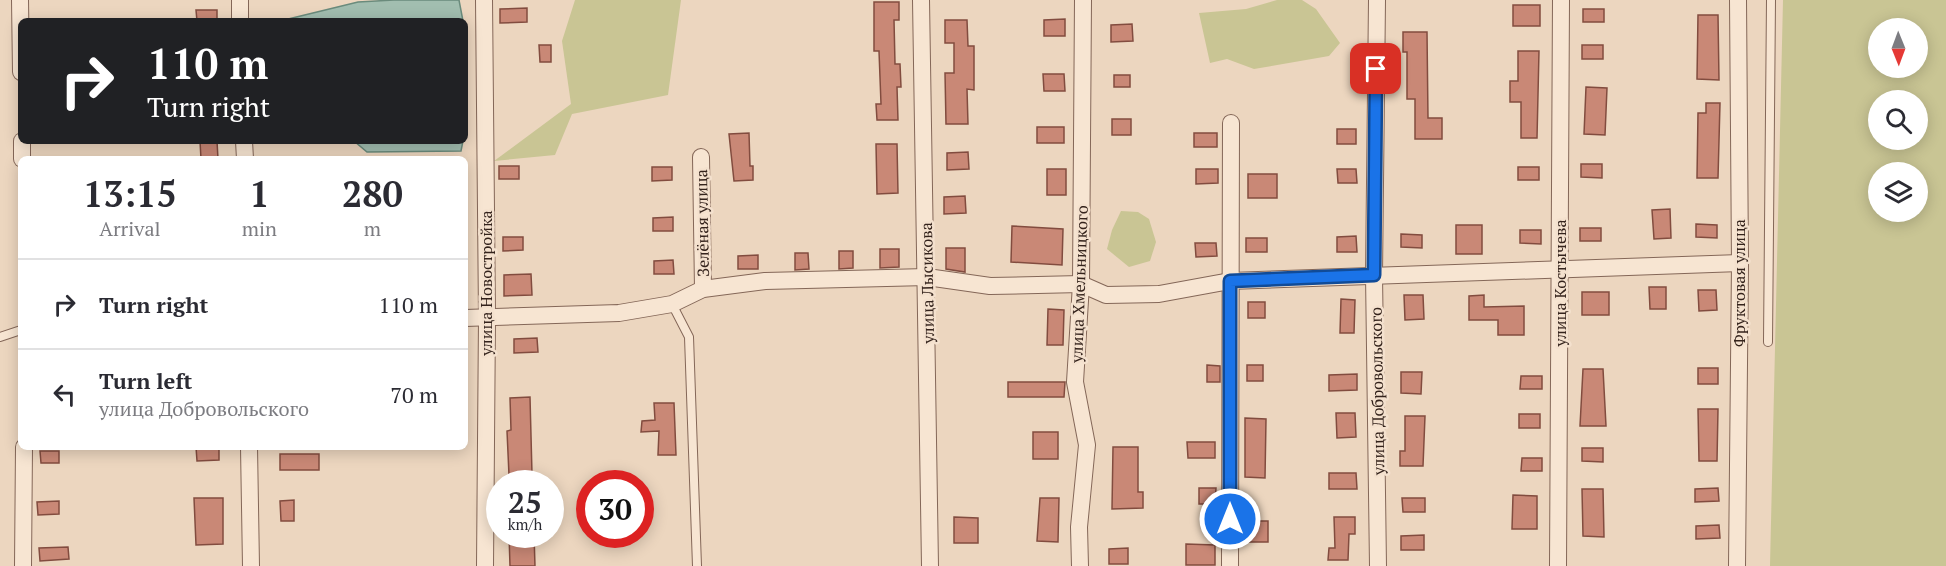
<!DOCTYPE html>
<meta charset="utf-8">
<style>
:root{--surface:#fff;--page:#f2f2f3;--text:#2b2b33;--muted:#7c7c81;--line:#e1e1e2}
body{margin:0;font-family:"PT Serif",serif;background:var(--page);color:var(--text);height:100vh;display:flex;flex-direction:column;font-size:22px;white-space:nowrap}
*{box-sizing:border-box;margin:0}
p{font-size:20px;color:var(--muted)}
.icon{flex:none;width:33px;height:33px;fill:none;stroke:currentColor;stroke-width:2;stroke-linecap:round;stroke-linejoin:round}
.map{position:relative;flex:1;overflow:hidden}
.details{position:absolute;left:18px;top:156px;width:450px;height:294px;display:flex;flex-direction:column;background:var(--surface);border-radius:9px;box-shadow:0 3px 15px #0003}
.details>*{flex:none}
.top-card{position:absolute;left:18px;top:18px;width:450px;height:126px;border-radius:9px;box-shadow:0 3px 15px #0003;background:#202124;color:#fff;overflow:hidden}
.needle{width:39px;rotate:179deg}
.buttons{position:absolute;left:1868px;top:18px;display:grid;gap:12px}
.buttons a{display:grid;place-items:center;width:60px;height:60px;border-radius:50%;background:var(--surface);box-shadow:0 3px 15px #0003;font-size:30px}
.speed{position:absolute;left:486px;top:470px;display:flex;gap:12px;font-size:30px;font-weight:700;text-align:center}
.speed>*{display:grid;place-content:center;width:78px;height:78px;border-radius:50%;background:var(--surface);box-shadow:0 3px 15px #0003;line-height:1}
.speed small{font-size:15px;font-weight:400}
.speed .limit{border:9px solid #d22;background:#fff;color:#111}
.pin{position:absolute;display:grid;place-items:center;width:51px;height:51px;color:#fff;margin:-26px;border-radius:12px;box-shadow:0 3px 9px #0006}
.me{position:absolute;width:66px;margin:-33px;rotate:0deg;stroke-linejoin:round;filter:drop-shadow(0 0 4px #0008)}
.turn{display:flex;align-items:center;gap:21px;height:126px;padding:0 30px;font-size:27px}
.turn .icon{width:78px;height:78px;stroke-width:2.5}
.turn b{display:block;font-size:42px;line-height:51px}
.eta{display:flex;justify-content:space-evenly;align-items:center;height:102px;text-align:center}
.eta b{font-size:36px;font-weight:700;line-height:42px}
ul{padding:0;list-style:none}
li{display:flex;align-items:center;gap:18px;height:90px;padding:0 30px;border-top:2px solid var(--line)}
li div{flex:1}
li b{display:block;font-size:22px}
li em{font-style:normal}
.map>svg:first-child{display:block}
.green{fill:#c9c594;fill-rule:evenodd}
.water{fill:#a2beb0;stroke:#6a8b7c;stroke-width:1.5}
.building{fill:#c98876;stroke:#824c3f;stroke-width:1.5}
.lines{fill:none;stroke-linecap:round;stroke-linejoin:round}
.lane-casing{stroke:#846758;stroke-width:10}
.street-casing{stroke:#846758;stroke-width:18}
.lane{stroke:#f7e5d2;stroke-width:8}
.street{stroke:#f7e5d2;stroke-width:16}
.route-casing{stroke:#114b97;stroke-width:15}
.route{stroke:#1a73e8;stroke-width:10}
.labels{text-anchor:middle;stroke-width:5;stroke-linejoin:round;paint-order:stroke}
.street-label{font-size:16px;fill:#34231c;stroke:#f4e1ce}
</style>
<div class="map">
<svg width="1946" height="566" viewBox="0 0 1946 566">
<rect width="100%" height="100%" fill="#ecd6bf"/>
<g class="green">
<polygon points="575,0 681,0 668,95 572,114 555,155 494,161 571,104 562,41"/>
<polygon points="1277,0 1302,0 1316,9 1340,43 1329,56 1254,69 1227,59 1210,63 1199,13 1246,9"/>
<path d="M1783,0H1946V566H1770ZM1878,28H1917V68H1878ZM1878,100H1917V140H1878ZM1878,172H1917V212H1878Z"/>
<polygon points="1121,211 1138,212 1149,219 1156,242 1150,261 1129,267 1107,249 1112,230"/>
</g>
<g class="water">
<polygon points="394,0 459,0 463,21 280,21 358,2"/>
<polygon points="354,141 463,141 461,151 367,152"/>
</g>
<g class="building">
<polygon points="874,2 899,2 899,20 894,20 895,64 900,64 901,87 897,87 898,120 877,120 876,104 881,104 879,51 874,51"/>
<rect x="1513" y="5" width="27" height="21"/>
<polygon points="527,8 527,22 500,23 500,9"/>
<rect x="1583" y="9" width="21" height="13"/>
<polygon points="196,10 217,10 217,21 197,21"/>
<polygon points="1698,15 1718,15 1719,80 1697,79"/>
<polygon points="1065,19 1065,36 1044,36 1044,20"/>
<polygon points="945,20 967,20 968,46 974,46 974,90 967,89 968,124 946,124 945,73 954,73 954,43 945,43"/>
<polygon points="1132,24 1133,41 1111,42 1111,25"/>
<polygon points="1403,32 1427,32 1428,118 1442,118 1442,139 1415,139 1415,99 1407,99 1407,52 1403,52"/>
<polygon points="539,45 551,45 551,62 540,62"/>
<rect x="1582" y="45" width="21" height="14"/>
<polygon points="1518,51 1539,51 1537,138 1521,138 1521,102 1510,102 1510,81 1518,81"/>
<polygon points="1043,74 1064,74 1065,91 1044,91"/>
<rect x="1114" y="75" width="16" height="12"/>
<polygon points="1586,87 1607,88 1605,135 1584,134"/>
<polygon points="1706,103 1720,103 1718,178 1697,178 1698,113 1706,113"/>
<rect x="1112" y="119" width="19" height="16"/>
<rect x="1037" y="127" width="27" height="16"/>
<rect x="1337" y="129" width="19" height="15"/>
<polygon points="749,133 750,166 753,166 753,180 734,181 729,134"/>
<rect x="1194" y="133" width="23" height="14"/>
<polygon points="200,141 217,141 218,159 201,159"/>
<polygon points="876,144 897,144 898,193 877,194"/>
<polygon points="968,152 969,169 947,170 947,153"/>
<polygon points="1581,164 1602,164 1602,178 1581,177"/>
<rect x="499" y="166" width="20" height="13"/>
<polygon points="652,167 672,167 672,180 652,181"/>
<rect x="1518" y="167" width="21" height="13"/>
<rect x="1047" y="169" width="19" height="26"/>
<polygon points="1196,169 1218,169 1218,183 1196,184"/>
<polygon points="1337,169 1356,169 1357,183 1338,183"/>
<rect x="1248" y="174" width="29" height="24"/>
<polygon points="965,196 966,213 944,214 944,197"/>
<polygon points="1670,209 1671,238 1654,239 1652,210"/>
<polygon points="673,217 673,231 653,231 653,218"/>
<polygon points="1696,224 1717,225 1717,238 1696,237"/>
<rect x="1456" y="225" width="26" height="29"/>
<polygon points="1012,226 1063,229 1062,265 1011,262"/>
<rect x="1580" y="228" width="21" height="13"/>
<polygon points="1520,230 1541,230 1541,244 1520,243"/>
<polygon points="1401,234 1422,235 1422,248 1401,247"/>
<polygon points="1356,236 1357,252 1337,252 1337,237"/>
<polygon points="503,237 523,237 523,250 503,251"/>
<rect x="1246" y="238" width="21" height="14"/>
<polygon points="1195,243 1216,243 1217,256 1196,257"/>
<polygon points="946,248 965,248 965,272 946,269"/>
<polygon points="880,249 899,249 899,267 880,268"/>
<polygon points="839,251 853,251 853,268 839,269"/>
<polygon points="795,253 808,253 809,269 795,270"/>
<polygon points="758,255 758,269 738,269 738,256"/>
<polygon points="673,260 674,274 654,274 654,261"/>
<polygon points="531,274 532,295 504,296 504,275"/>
<polygon points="1649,287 1666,287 1666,309 1650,309"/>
<polygon points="1698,290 1716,290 1717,310 1699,311"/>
<rect x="1582" y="292" width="27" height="23"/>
<polygon points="1404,295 1423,295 1424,319 1405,320"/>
<polygon points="1484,295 1484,307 1524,306 1524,335 1498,335 1498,320 1469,320 1469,296"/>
<polygon points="1341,299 1355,300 1354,333 1340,333"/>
<rect x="1248" y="302" width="17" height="16"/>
<polygon points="1048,309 1064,310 1063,345 1047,345"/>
<polygon points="537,338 538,352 514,353 514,339"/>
<polygon points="1207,365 1220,366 1220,382 1207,382"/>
<rect x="1247" y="365" width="16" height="16"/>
<rect x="1698" y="368" width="20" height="16"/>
<polygon points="1583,369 1603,369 1606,426 1580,426"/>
<polygon points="1401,372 1422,372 1421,394 1401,393"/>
<polygon points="1357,374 1357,390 1329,391 1329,375"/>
<polygon points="1521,376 1542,376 1542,389 1520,389"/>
<polygon points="1008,382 1065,382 1064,397 1008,397"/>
<polygon points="530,397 532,474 509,475 507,431 511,430 510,398"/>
<polygon points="654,403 674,403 676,455 658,455 659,431 641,432 642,421 655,420"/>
<polygon points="1698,409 1718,409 1717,461 1699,461"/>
<polygon points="1336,413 1355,413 1356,437 1337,438"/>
<rect x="1519" y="414" width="21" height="14"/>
<polygon points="1405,416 1425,416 1423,466 1400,466 1400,451 1405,451"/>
<polygon points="1245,418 1266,419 1265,478 1245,477"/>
<rect x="1033" y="432" width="25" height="27"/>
<polygon points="1187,442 1215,442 1215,458 1188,458"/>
<polygon points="196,447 219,447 219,460 197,461"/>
<polygon points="1113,447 1138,447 1138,492 1143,492 1143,508 1112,509"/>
<polygon points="1582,448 1603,448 1603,462 1582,461"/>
<polygon points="40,451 59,451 59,463 41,463"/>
<rect x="280" y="454" width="39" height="16"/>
<polygon points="1522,458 1542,458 1542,471 1521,471"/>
<polygon points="1329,473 1356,473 1357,489 1329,489"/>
<polygon points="1199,488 1216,488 1215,504 1199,504"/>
<polygon points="1718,488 1719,501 1695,502 1695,489"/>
<polygon points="1582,489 1603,489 1604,537 1583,536"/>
<polygon points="1513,495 1537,496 1537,529 1512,529"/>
<polygon points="194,498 223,498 223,544 196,545"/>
<polygon points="1040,498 1059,498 1058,542 1037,541"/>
<polygon points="1402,498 1425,498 1425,512 1403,512"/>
<polygon points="294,500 294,521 281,521 280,501"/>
<polygon points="59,501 59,514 38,515 37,502"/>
<polygon points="954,517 978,518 978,543 954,543"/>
<polygon points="1334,517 1355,517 1355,534 1349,534 1348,560 1328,560 1329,548 1335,548"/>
<polygon points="1248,521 1268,521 1268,542 1247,542"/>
<polygon points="1719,525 1720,538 1696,539 1696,526"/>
<polygon points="509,534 534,534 535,566 510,566"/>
<polygon points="1424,535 1424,550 1401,550 1401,536"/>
<polygon points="1186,544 1215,545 1215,565 1186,565"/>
<polygon points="68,547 69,559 40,561 39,548"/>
<polygon points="1128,548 1128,564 1109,564 1109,549"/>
</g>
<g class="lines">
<defs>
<g id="lane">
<polyline points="672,304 689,337 697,566"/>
<polyline points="0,337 21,330"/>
<polyline points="1768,342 1771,0"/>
</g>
<g id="street">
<polyline points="20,0 21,72"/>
<polyline points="484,0 487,317 485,566"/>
<polyline points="921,0 930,566"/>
<polyline points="1377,0 1374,275 1378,566"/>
<polyline points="240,21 240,0"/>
<polyline points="22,141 22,159"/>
<polyline points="244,141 245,159"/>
<polyline points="701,157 703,289"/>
<polyline points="465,318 619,313 672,304 703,289 765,281 927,277 990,286 1081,284 1106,295 1159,294 1230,281 1740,263"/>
<polyline points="249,447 251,566"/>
<polyline points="23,566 24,447"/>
<polyline points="1080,566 1079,527 1087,445 1075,382 1081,284 1083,0"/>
<polyline points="1230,566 1231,123"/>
<polyline points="1558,566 1561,0"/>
<polyline points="1737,566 1740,263 1738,0"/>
</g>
</defs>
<use href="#lane" class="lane-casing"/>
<use href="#street" class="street-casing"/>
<use href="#lane" class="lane"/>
<use href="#street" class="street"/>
</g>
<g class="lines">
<defs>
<polyline id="route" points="1230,519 1230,281 1374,275 1376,69"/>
</defs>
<use href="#route" class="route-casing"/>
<use href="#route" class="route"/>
</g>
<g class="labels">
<g class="street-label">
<text transform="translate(702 223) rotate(-91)" y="6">Зелёная улица</text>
<text transform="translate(486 283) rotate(-90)" y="6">улица Новостройка</text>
<text transform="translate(927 283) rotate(-91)" y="6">улица Лысикова</text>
<text transform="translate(1560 283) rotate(-90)" y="6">улица Костычева</text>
<text transform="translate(1739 283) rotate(-90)" y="6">Фруктовая улица</text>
<text transform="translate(1079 284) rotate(-88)" y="6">улица Хмельницкого</text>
<text transform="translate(1377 391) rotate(-91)" y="6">улица Добровольского</text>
</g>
</g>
</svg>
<div class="buttons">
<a><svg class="needle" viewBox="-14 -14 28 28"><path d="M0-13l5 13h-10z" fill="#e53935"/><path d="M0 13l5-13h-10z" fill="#7c7c81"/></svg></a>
<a><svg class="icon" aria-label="search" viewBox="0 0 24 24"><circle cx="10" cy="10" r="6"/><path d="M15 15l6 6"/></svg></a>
<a><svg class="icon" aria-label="layers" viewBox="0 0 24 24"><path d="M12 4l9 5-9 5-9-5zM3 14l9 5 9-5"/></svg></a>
</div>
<div class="speed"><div>25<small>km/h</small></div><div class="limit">30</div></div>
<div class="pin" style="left:1376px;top:69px;background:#d93025"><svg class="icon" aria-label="arrive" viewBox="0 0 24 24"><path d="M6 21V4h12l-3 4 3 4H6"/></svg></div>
<svg class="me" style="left:1230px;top:519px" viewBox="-20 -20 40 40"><circle r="17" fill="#1a73e8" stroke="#fff" stroke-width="3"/><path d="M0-11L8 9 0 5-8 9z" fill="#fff"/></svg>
<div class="top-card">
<div class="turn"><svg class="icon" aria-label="right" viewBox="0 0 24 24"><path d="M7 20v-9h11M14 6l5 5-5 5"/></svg><div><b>110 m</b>Turn right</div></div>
</div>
<section class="details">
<div class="eta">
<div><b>13:15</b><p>Arrival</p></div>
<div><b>1</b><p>min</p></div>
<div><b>280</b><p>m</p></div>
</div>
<ul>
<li><svg class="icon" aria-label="right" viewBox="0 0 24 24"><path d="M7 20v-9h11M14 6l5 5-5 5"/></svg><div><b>Turn right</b></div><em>110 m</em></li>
<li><svg class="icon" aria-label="left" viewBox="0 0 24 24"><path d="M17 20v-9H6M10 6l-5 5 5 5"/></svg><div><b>Turn left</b><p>улица Добровольского</p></div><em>70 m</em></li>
</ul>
</section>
</div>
